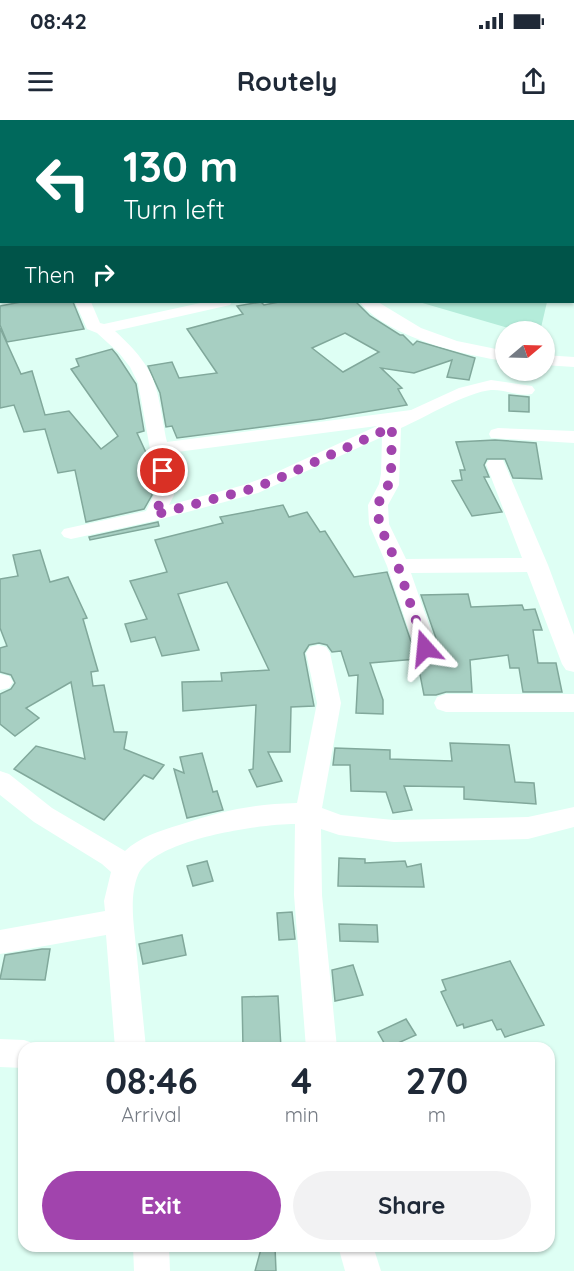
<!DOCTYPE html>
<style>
:root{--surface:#fff;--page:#f2f2f3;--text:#1f2937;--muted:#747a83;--accent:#a144ad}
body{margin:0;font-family:Quicksand,sans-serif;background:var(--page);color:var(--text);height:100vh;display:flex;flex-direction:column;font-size:22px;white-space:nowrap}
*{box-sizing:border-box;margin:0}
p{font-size:20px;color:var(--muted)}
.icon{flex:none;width:33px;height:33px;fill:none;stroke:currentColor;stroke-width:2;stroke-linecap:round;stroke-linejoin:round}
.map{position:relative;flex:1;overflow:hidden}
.panel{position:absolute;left:18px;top:922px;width:537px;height:210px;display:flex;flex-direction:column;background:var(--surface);border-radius:18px;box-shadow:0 2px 4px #0004}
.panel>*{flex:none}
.banner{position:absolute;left:0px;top:0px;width:574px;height:183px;box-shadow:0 2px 4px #0004;background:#00695c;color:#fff;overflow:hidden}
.needle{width:39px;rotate:71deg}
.tools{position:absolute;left:495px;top:201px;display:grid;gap:12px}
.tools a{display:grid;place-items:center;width:60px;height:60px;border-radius:50%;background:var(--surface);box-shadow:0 2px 4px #0004;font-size:30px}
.pin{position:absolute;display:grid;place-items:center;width:51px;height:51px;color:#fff;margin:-26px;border:3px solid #fff;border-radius:50%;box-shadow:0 2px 6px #0007}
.me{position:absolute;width:66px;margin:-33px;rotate:342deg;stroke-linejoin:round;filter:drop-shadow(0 0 4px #0008)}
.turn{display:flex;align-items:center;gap:21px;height:126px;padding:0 24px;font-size:27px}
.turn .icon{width:78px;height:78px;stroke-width:2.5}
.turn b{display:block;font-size:42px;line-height:51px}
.then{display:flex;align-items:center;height:57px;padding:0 24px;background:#0003;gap:12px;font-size:22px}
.eta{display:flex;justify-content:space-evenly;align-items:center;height:102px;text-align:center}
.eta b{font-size:36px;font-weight:700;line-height:42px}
.cta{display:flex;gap:12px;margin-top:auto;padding:12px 24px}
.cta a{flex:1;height:69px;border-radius:36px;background:var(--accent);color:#fff;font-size:24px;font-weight:700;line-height:69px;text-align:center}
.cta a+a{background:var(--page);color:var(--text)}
.status{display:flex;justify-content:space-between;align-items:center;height:42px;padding:0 30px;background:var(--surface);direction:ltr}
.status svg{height:16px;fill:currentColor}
header{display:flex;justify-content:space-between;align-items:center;height:78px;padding:0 24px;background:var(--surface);font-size:27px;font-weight:700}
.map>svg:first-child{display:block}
.green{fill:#b4ecda}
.building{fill:#a7cfc2;stroke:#81a89b;stroke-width:1.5;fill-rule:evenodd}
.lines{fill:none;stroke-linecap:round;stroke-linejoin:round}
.street{fill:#fff;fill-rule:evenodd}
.route{stroke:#a144ad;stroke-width:10;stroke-dasharray:0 18}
</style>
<div class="status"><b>08:42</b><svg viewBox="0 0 49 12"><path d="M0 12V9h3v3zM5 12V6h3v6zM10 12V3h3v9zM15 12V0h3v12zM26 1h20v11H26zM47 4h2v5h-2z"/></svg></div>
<header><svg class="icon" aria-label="menu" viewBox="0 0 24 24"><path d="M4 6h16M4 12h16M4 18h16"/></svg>Routely<svg class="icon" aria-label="share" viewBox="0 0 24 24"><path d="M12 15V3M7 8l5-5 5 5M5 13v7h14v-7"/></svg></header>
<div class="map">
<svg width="574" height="1151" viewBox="0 0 574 1151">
<rect width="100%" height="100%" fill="#defff4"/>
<g class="green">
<polygon points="224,0 436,0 225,2"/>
<polygon points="419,182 418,182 547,182 540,212 519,211"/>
</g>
<g class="building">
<polygon points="21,182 73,182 84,209 7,222 0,205 0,186"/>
<path d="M261,182L264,185L279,182H356L370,196L400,215H403L413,225L417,221L475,238L469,260L447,257L452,240L414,253L381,248L402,268L398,269L407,285L322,299L177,318L172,306L166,307L160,273L148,246L172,242L179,258L217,253L187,209L243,194L237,186ZM345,213L379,232L343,252L312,228Z"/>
<polygon points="0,208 21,254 32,251 45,295 69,291 101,329 118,316 71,249 79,246 76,239 112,229 117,235 136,264 144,311 137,313 148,337 150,355 148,355 152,375 144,389 86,402 75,350 58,353 45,309 24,312 14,285 0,288"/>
<polygon points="509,275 529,277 529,292 509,291"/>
<polygon points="495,320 536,323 542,359 513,358 505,339 487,339 484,345 489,357 484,357 502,392 472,396 452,361 462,360 460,350 465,350 456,322"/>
<polygon points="283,385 289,397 307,392 320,412 325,411 354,457 387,452 416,536 424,538 434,536 439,527 421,475 468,474 471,487 522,485 524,490 535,489 542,510 533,510 538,543 556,543 562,572 523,572 519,548 510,548 508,535 470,540 472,572 446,572 436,575 424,575 417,539 370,543 383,580 383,594 356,593 358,555 349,556 341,531 332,532 327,525 319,523 309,525 304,533 314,586 291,587 290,632 268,632 282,661 257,667 249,650 253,649 256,585 183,591 182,562 222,561 221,553 269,550 227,462 178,474 199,530 162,536 155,517 131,522 125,504 147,499 130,461 167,452 155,420 223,403 220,397"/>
<polygon points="158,402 159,406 90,420 89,417"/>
<polygon points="40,430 50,462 68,457 87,498 83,499 98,551 91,552 93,566 104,565 114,612 127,612 124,629 164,645 153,659 144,655 104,700 14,649 36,626 85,639 71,562 26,588 39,598 15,616 0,604 0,574 11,569 15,563 11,555 0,552 0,528 7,526 0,508 0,459 18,456 13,435"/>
<polygon points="450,623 509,625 515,662 534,663 536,684 464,679 464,667 404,666 412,690 393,693 386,672 351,671 350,645 333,645 335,628 390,630 390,639 452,641"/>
<polygon points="202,633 213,672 217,671 223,690 187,698 174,649 184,653 180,637"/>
<polygon points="339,738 365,739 365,743 405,741 407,747 421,744 424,767 338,766"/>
<polygon points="207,741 213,761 193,766 187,746"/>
<polygon points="292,792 295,819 279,820 277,793"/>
<polygon points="339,804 377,805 378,822 340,821"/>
<polygon points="182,815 186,835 143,844 139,824"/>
<polygon points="42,829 50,829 45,860 0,859 5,835"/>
<polygon points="510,841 544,905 505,917 501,909 497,910 492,900 464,908 463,904 457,906 441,872 446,870 442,860"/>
<polygon points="353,845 363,875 335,881 332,850"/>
<polygon points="278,876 281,928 243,928 242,877"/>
<polygon points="406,899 416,915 387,928 378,912"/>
<polygon points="275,1127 276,1151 255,1151 261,1129"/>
</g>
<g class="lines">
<g class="street">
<polygon points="197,0 209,0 210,2 198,2"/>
<rect x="573" y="15" width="1" height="8"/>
<rect x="573" y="57" width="1" height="8"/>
<rect x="0" y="75" width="2" height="8"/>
<polygon points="0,111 2,111 0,120"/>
<path d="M75,182H91L100,203L104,204L205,182H232L230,185L115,211C160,252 156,267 167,322L411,290L459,268L491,260L532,266L535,270L532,274C518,277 505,269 491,270C467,272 424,298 401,308L399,365L388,385L389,404L406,439L522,438L486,344L489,340H503L548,445L574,515V552L566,550L562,544L527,452L411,453L437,528L433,534L425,536L417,534L387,446L369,404L368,385L379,364L381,354L382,317L258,373L154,401L71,419L64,417L61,413L64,409L146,391L154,375L150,329L138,263L130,247L119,233L97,213L87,209ZM377,306L268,356L244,365L169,385L174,375L169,333Z"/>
<path d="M360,182H378L421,208L457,221L506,231V241C465,236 385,216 360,182Z"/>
<polygon points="544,235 574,237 574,247 544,245"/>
<polygon points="498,308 574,311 574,323 491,318 489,314 491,310"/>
<path d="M318,525L326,527L330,533L341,583L322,688L341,695L394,700L528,697L574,687V707L528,719L394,722L339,715L321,709L322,775L337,928H306L294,775L295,704C260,704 153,719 138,755C128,780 135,810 137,837C140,867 143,898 146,928H115L106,815L0,834V810L105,791L104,781L111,752L102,744L34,702L0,675V651L9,654L52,688L125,731C140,717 159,711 179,705C222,691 251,684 297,683L317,583L306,533L310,527Z"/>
<polygon points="0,554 9,556 13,562 9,568 0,570"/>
<polygon points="446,574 574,574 574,592 446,592 437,589 434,583 437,577"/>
<polygon points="0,919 24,920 35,924 37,928 24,928 24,948 0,947"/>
<polygon points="133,1126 169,1126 170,1151 134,1151"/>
<polygon points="338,1126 373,1126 381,1151 345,1151"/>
</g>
</g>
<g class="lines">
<polyline class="route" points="163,351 164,375 154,395 251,369 275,360 392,307 391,354 389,364 382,374 378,385 379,404 398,446 425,528"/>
</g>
</svg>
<div class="tools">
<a><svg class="needle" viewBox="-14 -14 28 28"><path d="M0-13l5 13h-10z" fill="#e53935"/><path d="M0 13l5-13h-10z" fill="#747a83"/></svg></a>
</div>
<div class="pin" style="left:163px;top:351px;background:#d93025"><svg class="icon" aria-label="arrive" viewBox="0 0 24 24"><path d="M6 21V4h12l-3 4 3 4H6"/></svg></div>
<svg class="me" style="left:425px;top:528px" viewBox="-20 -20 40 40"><path d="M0-17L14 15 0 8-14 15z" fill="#a144ad" stroke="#fff" stroke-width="4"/></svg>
<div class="banner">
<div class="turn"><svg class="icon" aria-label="left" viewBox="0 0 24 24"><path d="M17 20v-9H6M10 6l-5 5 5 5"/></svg><div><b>130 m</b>Turn left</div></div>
<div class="then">Then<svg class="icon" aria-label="right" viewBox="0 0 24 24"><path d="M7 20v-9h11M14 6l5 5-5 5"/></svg></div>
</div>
<section class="panel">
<div class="eta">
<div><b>08:46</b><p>Arrival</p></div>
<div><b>4</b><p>min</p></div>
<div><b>270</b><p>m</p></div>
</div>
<div class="cta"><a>Exit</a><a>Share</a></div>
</section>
</div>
